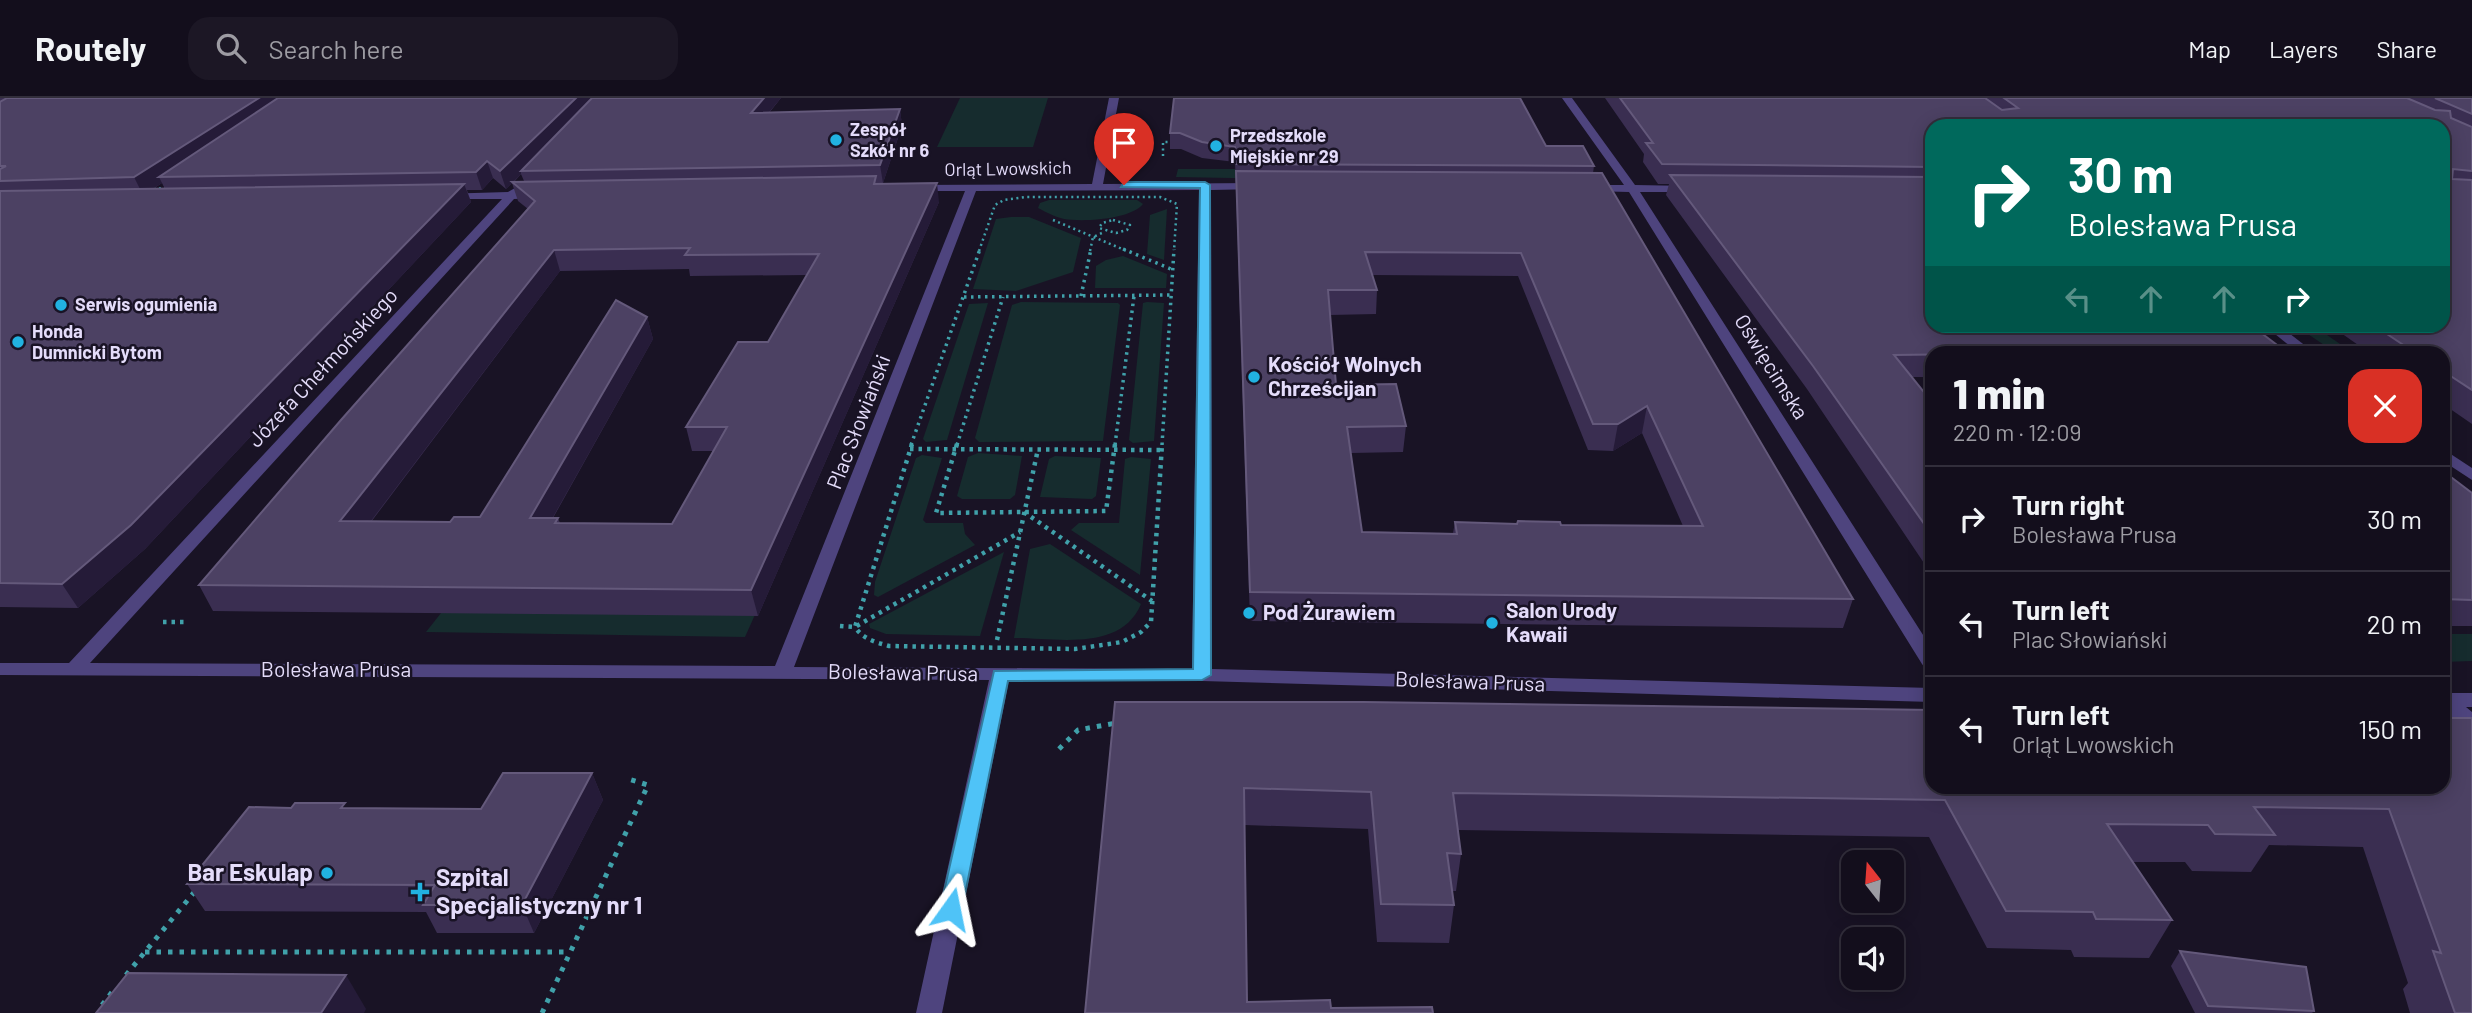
<!DOCTYPE html>
<meta charset="utf-8">
<style>
:root{--surface:#130e1c;--page:#1c1725;--text:#f1f3f6;--muted:#9d9ca3;--line:#322e3b}
body{margin:0;font-family:Barlow,sans-serif;background:var(--page);color:var(--text);height:100vh;display:flex;flex-direction:column;font-size:26px;white-space:nowrap}
*{box-sizing:border-box;margin:0}
p{font-size:23px;color:var(--muted)}
.icon{flex:none;width:38px;height:38px;fill:none;stroke:currentColor;stroke-width:2;stroke-linecap:round;stroke-linejoin:round}
.map{position:relative;flex:1;overflow:hidden}
.details{position:absolute;left:1925px;top:248px;width:525px;height:448px;display:flex;flex-direction:column;background:var(--surface);border-radius:21px;box-shadow:0 4px 18px #0003,0 0 0 2px var(--line)}
.details>*{flex:none}
.top-card{position:absolute;left:1925px;top:21px;width:525px;height:214px;border-radius:21px;box-shadow:0 4px 18px #0003,0 0 0 2px var(--line);background:#00695c;color:#fff;overflow:hidden}
.needle{width:46px;rotate:343deg}
.controls{position:absolute;left:1841px;top:752px;display:grid;gap:14px}
.controls a{display:grid;place-items:center;width:63px;height:63px;border-radius:14px;background:var(--surface);box-shadow:0 4px 18px #0003,0 0 0 2px var(--line);font-size:35px}
.pin{position:absolute;display:grid;place-items:center;width:60px;height:60px;color:#fff;margin:-72px -30px;border-radius:50% 50% 50% 0;rotate:-45deg;box-shadow:0 0 7px #0007}
.pin .icon{rotate:45deg}
.me{position:absolute;width:77px;margin:-38px;rotate:12deg;stroke-linejoin:round;filter:drop-shadow(0 0 5px #0008)}
.turn{display:flex;align-items:center;gap:24px;height:147px;padding:0 28px;font-size:32px}
.turn .icon{width:91px;height:91px;stroke-width:2.5}
.turn b{display:block;font-size:49px;line-height:60px}
.lanes{display:flex;align-items:center;height:66px;padding:0 28px;background:#0003;justify-content:center;gap:35px;direction:ltr}
.lanes .off{opacity:.35}
.round{display:grid;place-items:center;flex:none;width:74px;height:74px;border-radius:21px;background:var(--page)}
.overview{display:flex;align-items:center;justify-content:space-between;height:119px;padding:0 28px}
h1{font-size:42px;font-weight:800;line-height:52px}
ul{padding:0;list-style:none}
li{display:flex;align-items:center;gap:21px;height:105px;padding:0 28px;border-top:2px solid var(--line)}
li div{flex:1}
li b{display:block;font-size:26px}
li em{font-style:normal}
header{display:flex;align-items:center;gap:42px;box-sizing:border-box;height:98px;padding:0 35px;background:var(--surface);border-bottom:2px solid var(--line)}
header strong{font-size:33px}
nav{display:flex;gap:38px;margin-inline-start:auto;font-size:24px}
.search{width:490px;height:63px;background:var(--page);display:flex;align-items:center;gap:18px;box-sizing:border-box;padding:0 24px;border-radius:21px;color:var(--muted);font-size:26px}
.map>svg:first-child{display:block}
.green{fill:#162c2e}
.lines{fill:none;stroke-linecap:round;stroke-linejoin:round}
.path-far3{stroke:#40a1aa;stroke-width:2.5;stroke-dasharray:2 3.5;stroke-linecap:butt}
.path-far2{stroke:#40a1aa;stroke-width:3.5;stroke-dasharray:2.5 4.5;stroke-linecap:butt}
.path-far1{stroke:#40a1aa;stroke-width:4.5;stroke-dasharray:3.5 5;stroke-linecap:butt}
.path{stroke:#40a1aa;stroke-width:5;stroke-dasharray:4.5 7;stroke-linecap:butt}
.minor{fill:#4e447e;fill-rule:evenodd}
.wall{fill:#3a2e51;fill-rule:evenodd}
.shaded-wall{fill:#251b38}
.building{fill:#4c4163;stroke:#64597b;stroke-width:2;fill-rule:evenodd}
.route{fill:#4fc3f7;stroke:#337fa1;stroke-width:2}
.poi-dot{fill:#21b2e1;stroke:#191325;stroke-width:2.5}
.labels{text-anchor:middle;stroke-width:5;stroke-linejoin:round;paint-order:stroke}
.far-poi-label{font-size:18px;font-weight:bold;fill:#e4dcfa;stroke:#191325;text-anchor:start}
.far-street-label{font-size:18px;fill:#e4dcfa;stroke:#191325}
.poi-label{font-size:21px;font-weight:bold;fill:#e4dcfa;stroke:#191325;text-anchor:start}
.street-label{font-size:21px;fill:#e4dcfa;stroke:#191325}
.near-poi-label{font-size:24px;font-weight:bold;fill:#e4dcfa;stroke:#191325;text-anchor:end}
</style>
<header>
<strong>Routely</strong>
<div class="search"><svg class="icon" aria-label="search" viewBox="0 0 24 24"><circle cx="10" cy="10" r="6"/><path d="M15 15l6 6"/></svg>Search here</div>
<nav><a>Map</a><a>Layers</a><a>Share</a></nav>
</header>
<div class="map">
<svg width="2472" height="915" viewBox="0 0 2472 915">
<rect width="100%" height="100%" fill="#191325"/>
<g class="green">
<polygon points="960,0 1048,0 1033,49 937,49"/>
<polygon points="1122,28 1134,28 1128,65 1116,65"/>
<polygon points="1178,71 1290,71 1291,81 1176,79"/>
<path d="M1049,102H1137L1143,106C1130,122 1082,124 1064,121C1055,119 1046,114 1038,110L1040,105Z"/>
<polygon points="1167,111 1164,162 1147,156 1150,117"/>
<polygon points="1011,119 1029,119 1081,140 1073,174 1016,193 973,191 996,121"/>
<polygon points="1123,158 1167,176 1166,190 1095,190 1096,168 1106,162"/>
<polygon points="1021,204 1118,205 1120,207 1103,343 979,344 975,340 1012,207"/>
<polygon points="1147,204 1164,205 1154,343 1133,345 1129,342 1143,205"/>
<polygon points="988,205 947,342 926,344 923,341 969,206"/>
<polygon points="2296,228 2314,228 2353,255 2336,255"/>
<polygon points="978,355 1022,358 1015,397 1010,401 962,401 957,398 968,359"/>
<polygon points="922,357 942,360 923,422 926,425 963,425 965,436 975,447 878,499 874,497 875,484 916,360"/>
<polygon points="1055,358 1101,360 1096,398 1092,401 1040,399 1049,361"/>
<polygon points="1131,359 1151,361 1140,477 1071,432 1079,425 1119,425 1125,361"/>
<path d="M1050,446L1141,506C1121,554 1057,540 1014,540L1030,451Z"/>
<polygon points="1004,454 980,538 886,536 870,530 869,526"/>
<polygon points="449,505 758,510 745,539 426,534"/>
<polygon points="2443,536 2472,536 2472,563 2443,564"/>
</g>
<g class="lines">
<g class="path-far3">
<polyline points="1163,58 1163,44 1171,44"/>
<polyline points="148,91 170,90"/>
<polyline points="1053,122 1127,153"/>
<polygon points="1113,122 1130,127 1127,132 1116,135 1099,130 1102,125"/>
<polyline points="979,153 995,107 1004,102 1026,99 1160,99 1177,106 1174,153"/>
<polyline points="1090,153 1093,139 1104,134"/>
</g>
<g class="path-far2">
<polyline points="1123,151 1171,171"/>
<polyline points="1081,198 1091,151"/>
<polyline points="964,199 1171,197"/>
<polyline points="911,347 980,151"/>
<polyline points="957,347 1003,199"/>
<polyline points="1115,347 1134,198"/>
<polyline points="1162,347 1174,151"/>
</g>
<g class="path-far1">
<path d="M912,346L855,529C863,541 875,544 889,548L1075,551L1122,544L1141,534L1151,524L1162,346"/>
<polyline points="957,346 936,415 1106,413 1115,346"/>
<polyline points="910,351 1162,352"/>
<polyline points="1024,414 1152,503"/>
<polyline points="163,524 186,524"/>
<polyline points="840,528 855,529 1020,434"/>
<polyline points="997,542 1038,351"/>
</g>
<g class="path">
<polyline points="1059,651 1078,632 1116,625"/>
<polyline points="145,854 570,854"/>
<polyline points="126,877 196,792"/>
<polyline points="102,907 116,889"/>
<polyline points="542,915 648,687 625,680"/>
</g>
<g class="minor">
<path d="M1109,0H1119L1103,86L1260,85L1266,88L1260,91L1211,92L1212,571L1932,590V604L1202,583L1009,582L942,915H916L989,582L0,577V565H69L502,101H444L438,98L440,96L508,94L515,90L520,94H539L545,97L539,100L514,101L90,565L775,568L965,93H913L907,90L913,87L1092,86ZM1199,92L1192,571L794,569L976,93Z"/>
<polygon points="1562,0 1572,0 1635,87 1690,88 1696,91 1690,94 1640,94 1932,551 1932,572 1925,570 1922,566 1629,94 1589,93 1583,90 1589,87 1624,87"/>
<polygon points="2265,228 2280,228 2316,256 2300,256"/>
<polygon points="2443,351 2472,370 2472,382 2443,363"/>
<polygon points="2443,595 2472,595 2472,609 2466,609 2472,614 2472,633 2465,631 2443,611"/>
</g>
</g>
<g class="wall">
<path d="M0,0H781L769,15L900,11L902,28L883,85L878,86L939,104L758,518L213,513L199,487L528,111L518,103L512,85L506,91L493,80L482,92H467L471,104L145,451L78,510L0,509ZM521,76L524,83L514,84ZM162,85L165,91H153ZM689,171L690,178L807,177L768,244L686,329L692,353H713L672,426L560,425L558,420H553L653,241L647,219L480,419L450,424H371L560,173Z"/>
<polygon points="1605,0 2472,0 2472,326 2443,306 2443,256 2371,256 2331,228 2443,228 2443,28 1932,28 1932,228 2289,256 1932,256 1932,279 1912,279 1932,304 1932,477 1807,291 1666,97 1669,86 1658,86 1643,64 1644,56"/>
<path d="M1170,35L1546,48L1594,68L1593,75L1853,501L1843,530L1250,523L1235,64L1202,60L1181,51H1170ZM1372,177L1518,178L1588,352L1613,353L1642,335L1683,428L1561,427L1455,424L1453,435L1362,434L1351,355L1403,354L1406,328L1336,287L1330,217L1376,216L1377,192Z"/>
<polygon points="2443,373 2472,395 2472,528 2443,528"/>
<polygon points="1115,604 2443,690 2472,915 2410,915 2403,891 2408,885 2363,749 2269,747 2251,774 2192,773 2185,764 2133,764 2172,822 2149,860 2074,859 2071,852 1987,850 1929,739 1458,732 1461,756 1456,793 1452,793 1454,807 1449,845 1377,844 1368,731 1245,727 1085,915"/>
<polygon points="592,675 603,702 534,835 437,835 426,814 205,813 187,786 348,710 481,711"/>
<polygon points="2180,853 2314,913 2312,915 2195,915 2171,868"/>
</g>
<g class="shaded-wall">
<polygon points="259,0 290,0 159,79 162,85 143,97 134,79"/>
<polygon points="576,0 596,0 521,73 521,76 506,91 500,73"/>
<polygon points="764,0 781,0 754,32 751,15"/>
<polygon points="900,11 902,28 883,85 880,67"/>
<polygon points="487,63 493,80 482,92 476,74"/>
<polygon points="937,85 939,104 758,518 751,492"/>
<polygon points="464,86 471,104 145,451 78,510 62,486"/>
<polygon points="554,152 560,173 352,448 340,423"/>
<polygon points="647,219 653,241 539,444 530,420"/>
<polygon points="1647,308 1642,335 1613,353 1618,326"/>
<polygon points="592,675 603,702 534,835 522,807"/>
<polygon points="346,877 366,911 364,915 321,915"/>
</g>
<g class="building">
<polygon points="7,0 259,0 134,79 0,83 0,71 6,68 0,68 0,4"/>
<polygon points="278,0 576,0 500,73 487,63 476,74 159,79"/>
<polygon points="592,0 764,0 751,15 900,11 880,67 521,73"/>
<polygon points="1174,0 1520,0 1546,48 1583,48 1594,68 1236,66 1235,49 1202,44 1180,35 1170,35"/>
<polygon points="1620,0 1985,0 2002,12 2018,10 2004,0 2407,0 2435,12 2450,13 2451,20 2472,29 2472,73 2453,71 2452,81 2472,82 2472,292 2443,273 2443,256 2417,256 2375,228 2443,228 2443,28 1932,28 1932,69 1662,66 1646,45 1653,45"/>
<polygon points="2435,0 2472,0 2472,16"/>
<path d="M1236,73L1602,75L1853,501L1250,494ZM1365,154L1521,155L1593,326H1618L1647,308L1703,428L1561,427L1560,424L1518,423L1517,426L1455,424L1457,436L1362,434L1347,329L1406,328L1396,286L1336,287L1328,192H1377Z"/>
<polygon points="1670,77 1932,79 1932,228 2252,228 2289,256 2053,255 1894,257 1932,304 1932,437 1813,268"/>
<path d="M876,78L874,86L937,85L751,492L199,487L341,322L535,103L512,84ZM690,150L685,157L819,156L768,244H738L686,329H727L672,426L555,425L558,420H530L647,219L616,202L480,419H454L450,424L340,423L554,152Z"/>
<polygon points="464,86 131,427 62,486 0,485 0,93"/>
<polygon points="2443,373 2472,395 2472,502 2443,501"/>
<polygon points="1115,604 1364,604 1932,612 1932,690 2443,690 2443,620 2472,620 2472,915 2455,915 2433,853 2441,855 2389,711 2254,709 2275,737 2215,736 2208,727 2107,726 2172,822 2096,821 2093,814 2006,813 1945,702 1453,695 1461,756 1447,755 1454,807 1381,806 1371,694 1244,690 1247,904 1330,902 1331,910 1432,909 1433,915 1085,915"/>
<polygon points="503,675 592,675 522,807 423,807 435,787 187,786 249,709 291,710 295,705 345,705 341,710 481,711"/>
<polygon points="2180,853 2306,869 2314,913 2208,908"/>
<polygon points="128,875 346,877 321,915 96,915"/>
</g>
<polygon class="route" points="1124,84 1205,84 1210,87 1211,577 1202,582 1008,583 962,811 958,817 951,820 943,817 940,811 994,573 1193,571 1200,90 1121,89"/>
<g class="poi-dot">
<circle cx="836" cy="42" r="7"/>
<circle cx="1216" cy="48" r="7"/>
<circle cx="61" cy="207" r="7"/>
<circle cx="18" cy="244" r="7"/>
<circle cx="1254" cy="279" r="7"/>
<circle cx="1249" cy="515" r="7"/>
<circle cx="1492" cy="525" r="7"/>
<circle cx="327" cy="775" r="7"/>
<path d="M416.5 783.5h7v7h7v7h-7v7h-7v-7h-7v-7h7z"/>
</g>
<g class="labels">
<g class="far-poi-label">
<text x="850" y="38">Zespół<tspan x="850" dy="21">Szkół nr 6</tspan></text>
<text x="1230" y="44">Przedszkole<tspan x="1230" dy="21">Miejskie nr 29</tspan></text>
<text x="75" y="213">Serwis ogumienia</text>
<text x="32" y="240">Honda<tspan x="32" dy="21">Dumnicki Bytom</tspan></text>
</g>
<g class="far-street-label">
<text transform="translate(1008 71) rotate(-1)" y="6">Orląt Lwowskich</text>
</g>
<g class="poi-label">
<text x="1268" y="274">Kościół Wolnych<tspan x="1268" dy="24">Chrześcijan</tspan></text>
<text x="1506" y="520">Salon Urody<tspan x="1506" dy="24">Kawaii</tspan></text>
<text x="1263" y="522">Pod Żurawiem</text>
</g>
<g class="street-label">
<text transform="translate(1771 269) rotate(58)" y="7">Oświęcimska</text>
<text transform="translate(323 270) rotate(-47)" y="7">Józefa Chełmońskiego</text>
<text transform="translate(859 324) rotate(-69)" y="7">Plac Słowiański</text>
<text x="336" y="579">Bolesława Prusa</text>
<text transform="translate(903 575) rotate(1)" y="7">Bolesława Prusa</text>
<text transform="translate(1470 584) rotate(2)" y="7">Bolesława Prusa</text>
</g>
<g class="near-poi-label">
<text x="313" y="783">Bar Eskulap</text>
<text x="436" y="788" text-anchor="start">Szpital<tspan x="436" dy="28">Specjalistyczny nr 1</tspan></text>
</g>
</g>
</svg>
<div class="controls">
<a><svg class="needle" viewBox="-14 -14 28 28"><path d="M0-13l5 13h-10z" fill="#e53935"/><path d="M0 13l5-13h-10z" fill="#9d9ca3"/></svg></a>
<a><svg class="icon" aria-label="sound" viewBox="0 0 24 24"><path d="M4 9h4l5-4v14l-5-4H4zM17 9q2 3 0 6"/></svg></a>
</div>
<div class="pin" style="left:1124px;top:87px;background:#d93025"><svg class="icon" aria-label="arrive" viewBox="0 0 24 24"><path d="M6 21V4h12l-3 4 3 4H6"/></svg></div>
<svg class="me" style="left:951px;top:811px" viewBox="-20 -20 40 40"><path d="M0-17L14 15 0 8-14 15z" fill="#4fc3f7" stroke="#fff" stroke-width="4"/></svg>
<div class="top-card">
<div class="turn"><svg class="icon" aria-label="right" viewBox="0 0 24 24"><path d="M7 20v-9h11M14 6l5 5-5 5"/></svg><div><b>30 m</b>Bolesława Prusa</div></div>
<div class="lanes"><svg class="icon off" aria-label="left" viewBox="0 0 24 24"><path d="M17 20v-9H6M10 6l-5 5 5 5"/></svg><svg class="icon off" aria-label="ahead" viewBox="0 0 24 24"><path d="M12 20V5M6 11l6-6 6 6"/></svg><svg class="icon off" aria-label="ahead" viewBox="0 0 24 24"><path d="M12 20V5M6 11l6-6 6 6"/></svg><svg class="icon" aria-label="right" viewBox="0 0 24 24"><path d="M7 20v-9h11M14 6l5 5-5 5"/></svg></div>
</div>
<section class="details">
<div class="overview"><div><h1>1 min</h1><p>220 m · 12:09</p></div><a class="round" style="background:#d93025;color:#fff"><svg class="icon" aria-label="close" viewBox="0 0 24 24"><path d="M6 6l12 12M18 6L6 18"/></svg></a></div>
<ul>
<li><svg class="icon" aria-label="right" viewBox="0 0 24 24"><path d="M7 20v-9h11M14 6l5 5-5 5"/></svg><div><b>Turn right</b><p>Bolesława Prusa</p></div><em>30 m</em></li>
<li><svg class="icon" aria-label="left" viewBox="0 0 24 24"><path d="M17 20v-9H6M10 6l-5 5 5 5"/></svg><div><b>Turn left</b><p>Plac Słowiański</p></div><em>20 m</em></li>
<li><svg class="icon" aria-label="left" viewBox="0 0 24 24"><path d="M17 20v-9H6M10 6l-5 5 5 5"/></svg><div><b>Turn left</b><p>Orląt Lwowskich</p></div><em>150 m</em></li>
</ul>
</section>
</div>
